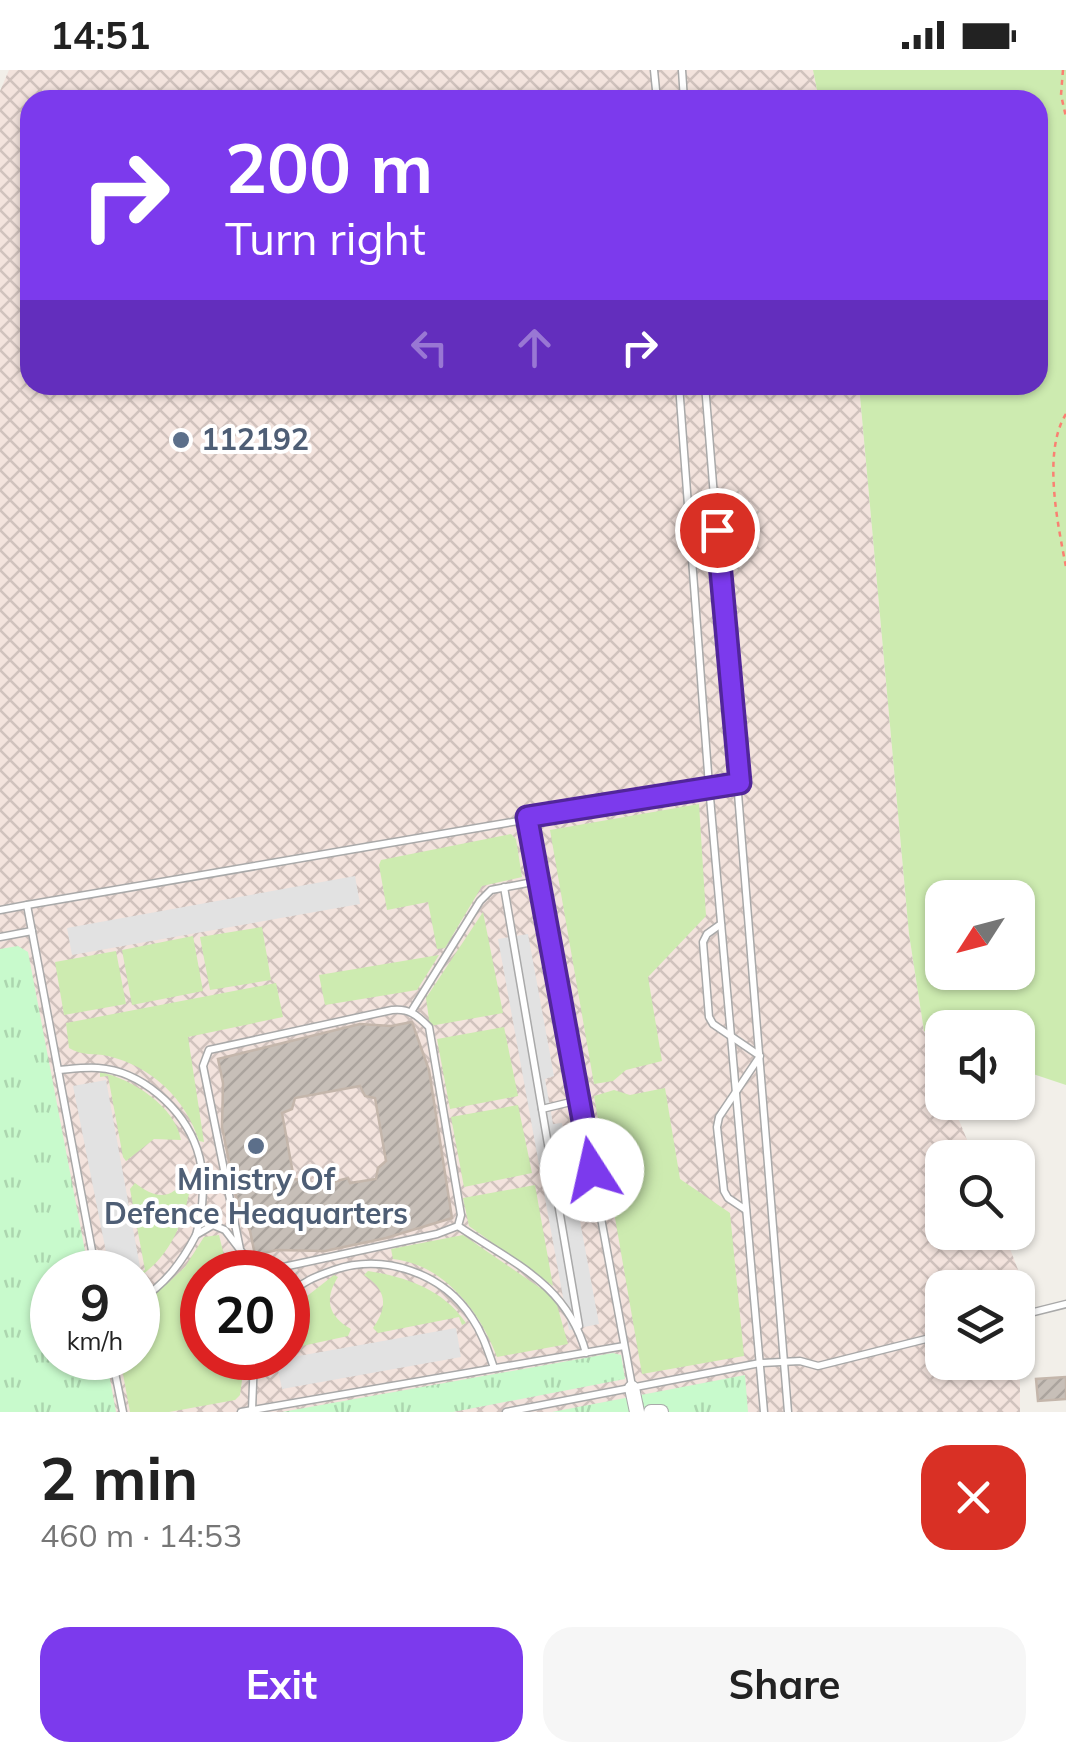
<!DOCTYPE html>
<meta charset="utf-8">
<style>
:root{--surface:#fff;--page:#f6f6f6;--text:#222;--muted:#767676;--accent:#7c3aed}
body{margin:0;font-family:Mulish,sans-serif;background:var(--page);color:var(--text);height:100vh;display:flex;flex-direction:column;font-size:38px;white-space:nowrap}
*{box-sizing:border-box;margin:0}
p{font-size:32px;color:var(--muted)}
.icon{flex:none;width:55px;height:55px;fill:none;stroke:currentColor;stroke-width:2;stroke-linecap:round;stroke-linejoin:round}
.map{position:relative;height:1342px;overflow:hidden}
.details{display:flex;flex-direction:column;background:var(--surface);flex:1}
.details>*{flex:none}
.guide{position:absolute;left:20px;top:20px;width:1028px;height:305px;border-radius:30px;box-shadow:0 2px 8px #0004;background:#7c3aed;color:#fff;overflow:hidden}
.needle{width:65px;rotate:234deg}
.fabs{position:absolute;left:925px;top:810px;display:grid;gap:20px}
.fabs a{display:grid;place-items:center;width:110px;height:110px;border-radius:20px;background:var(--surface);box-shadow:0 2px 8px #0004;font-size:50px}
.speed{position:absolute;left:30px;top:1180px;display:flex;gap:20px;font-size:50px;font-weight:700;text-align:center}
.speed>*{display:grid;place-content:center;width:130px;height:130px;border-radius:50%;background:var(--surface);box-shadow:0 2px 8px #0004;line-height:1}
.speed small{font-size:25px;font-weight:400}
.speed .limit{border:15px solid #d22;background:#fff;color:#111}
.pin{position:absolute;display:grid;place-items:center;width:85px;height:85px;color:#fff;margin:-42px;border:5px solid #fff;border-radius:50%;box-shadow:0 2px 10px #0007}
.me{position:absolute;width:110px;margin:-55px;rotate:350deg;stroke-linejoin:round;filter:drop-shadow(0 0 8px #0008)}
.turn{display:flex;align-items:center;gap:35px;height:210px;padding:0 40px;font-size:45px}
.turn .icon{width:130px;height:130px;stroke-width:2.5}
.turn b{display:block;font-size:70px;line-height:85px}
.lanes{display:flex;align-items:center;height:95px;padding:0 40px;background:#0003;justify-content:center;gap:50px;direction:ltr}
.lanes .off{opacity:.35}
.round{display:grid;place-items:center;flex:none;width:105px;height:105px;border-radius:30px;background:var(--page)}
.overview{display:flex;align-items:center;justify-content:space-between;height:170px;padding:0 40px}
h1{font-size:60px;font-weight:700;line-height:75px}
.action{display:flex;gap:20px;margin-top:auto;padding:20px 40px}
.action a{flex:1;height:115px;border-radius:30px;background:var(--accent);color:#fff;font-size:40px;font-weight:700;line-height:115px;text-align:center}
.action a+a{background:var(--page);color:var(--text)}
.status{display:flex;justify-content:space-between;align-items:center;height:70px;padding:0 50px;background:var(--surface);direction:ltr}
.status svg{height:28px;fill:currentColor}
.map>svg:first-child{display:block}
.military{fill:url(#military-cross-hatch);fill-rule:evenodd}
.grass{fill:#cdebb0;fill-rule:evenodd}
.park{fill:url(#park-tufts)}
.parking{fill:#e2e2e2}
.building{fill:url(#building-hatch);stroke:#c4b6ab;stroke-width:2.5;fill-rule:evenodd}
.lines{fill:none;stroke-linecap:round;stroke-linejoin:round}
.lane-casing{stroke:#a9a9a9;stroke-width:9}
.street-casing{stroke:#a9a9a9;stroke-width:16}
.path{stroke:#fa8072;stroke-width:2.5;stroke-dasharray:5 5;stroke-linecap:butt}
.lane{stroke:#fff;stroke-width:6}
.street{stroke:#fff;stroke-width:14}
.route-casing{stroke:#51269a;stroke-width:25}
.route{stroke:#7c3aed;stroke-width:18}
.service-dot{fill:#5c6f8a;stroke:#fff;stroke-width:4}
.labels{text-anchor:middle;stroke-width:8;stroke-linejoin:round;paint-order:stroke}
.service-label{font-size:30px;font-weight:bold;fill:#4e5e75;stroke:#fff;text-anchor:start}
</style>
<div class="status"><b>14:51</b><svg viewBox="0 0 49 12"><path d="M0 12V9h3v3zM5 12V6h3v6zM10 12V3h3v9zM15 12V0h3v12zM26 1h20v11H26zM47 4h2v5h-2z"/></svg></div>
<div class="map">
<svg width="1066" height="1342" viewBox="0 0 1066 1342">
<defs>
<pattern id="military-cross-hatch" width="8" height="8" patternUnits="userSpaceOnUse" patternTransform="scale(2.5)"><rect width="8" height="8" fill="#f3e3dd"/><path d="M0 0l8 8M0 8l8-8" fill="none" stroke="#d0c2bd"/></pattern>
<pattern id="park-tufts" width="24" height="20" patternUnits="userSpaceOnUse" patternTransform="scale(2.5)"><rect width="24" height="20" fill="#c8facc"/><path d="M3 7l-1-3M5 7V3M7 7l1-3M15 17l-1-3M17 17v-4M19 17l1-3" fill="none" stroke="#acd6af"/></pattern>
<pattern id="building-hatch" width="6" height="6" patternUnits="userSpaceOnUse" patternTransform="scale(2.5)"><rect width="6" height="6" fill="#c7bfb8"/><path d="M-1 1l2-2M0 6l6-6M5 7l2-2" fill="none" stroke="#aba49e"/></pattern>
</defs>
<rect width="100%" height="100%" fill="#f2efe9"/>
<path class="military" d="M9,0H813L819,30H30V315H859L909,864L924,961L942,1008V1032L952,1033L974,1087L942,1088V1162L1004,1163L1020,1205V1342H0V21ZM52,1202H138V1288H52ZM202,1202H288V1288H202ZM942,1218H1018V1292H942Z"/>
<g class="grass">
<path d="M813,0H1066V1015L1018,999V958H942V970L924,961L909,864L859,315H1038V30H819ZM942,828H1018V902H942Z"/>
<polygon points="699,734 706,846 648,907 662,991 626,1000 613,1011 594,1014 550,760"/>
<polygon points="511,764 516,769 522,807 482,816 445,878 437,879 428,832 387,840 379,795 381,790"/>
<polygon points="483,842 503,943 430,956 426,928"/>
<polygon points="262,857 271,910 210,920 200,867"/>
<polygon points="193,866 203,921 132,935 122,880"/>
<polygon points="116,881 126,934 64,945 55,892"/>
<polygon points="439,885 417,920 325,935 319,905"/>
<path d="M276,913L283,947L188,967L204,1072L199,1071C186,1029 151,996 108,986C94,983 82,986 69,978L66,953Z"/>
<polygon points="504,957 518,1026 450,1039 437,969"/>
<path d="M100,1002C132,1009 175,1036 181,1070L154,1069L126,1091L123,1087L108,1006L100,1007Z"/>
<polygon points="665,1018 680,1109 730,1143 744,1286 642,1304 594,1026 614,1020 630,1025"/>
<polygon points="518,1035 532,1103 464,1117 451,1047"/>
<path d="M188,1106L192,1109C185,1148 173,1184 139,1207L138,1203L145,1200L130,1119L135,1113C158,1131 172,1129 188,1106Z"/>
<polygon points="535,1115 553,1216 469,1156 463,1128"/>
<polygon points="219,1165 228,1202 202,1202 202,1288 245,1288 240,1325 235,1330 169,1342 130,1342 120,1288 138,1288 138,1229 168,1213 185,1197 204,1167"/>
<path d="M463,1165L555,1228L568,1274L497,1287C481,1243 444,1194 393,1189L391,1179Z"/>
<path d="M368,1201C406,1207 443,1219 466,1253L462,1255L459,1247L378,1263L373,1258C389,1236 386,1219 364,1205Z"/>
<path d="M334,1205L338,1207C324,1229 328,1246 351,1259L348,1266L288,1279V1241Z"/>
</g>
<g class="park">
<polygon points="18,876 28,882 89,1202 52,1202 52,1288 106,1288 116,1342 0,1342 0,879"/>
<polygon points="613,1283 621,1285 625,1309 453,1342 282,1342"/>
<polygon points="745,1305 748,1342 552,1342"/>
</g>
<g class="parking">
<polygon points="355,806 360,834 72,885 67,858"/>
<polygon points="528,864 554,1006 545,1009 553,1054 562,1053 599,1254 569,1260 498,869"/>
<polygon points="106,1010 140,1197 110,1202 73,1016"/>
<polygon points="456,1258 461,1287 282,1319 276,1290"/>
</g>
<g class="building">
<path d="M412,952L429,1000L452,1148L386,1168L325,1181L277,1180L255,1185L250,1161L237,1131L222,1057L223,1013L218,989L360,954L391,956ZM360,1016L365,1026L375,1028L386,1091L378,1098L376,1109L350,1113L348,1108L326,1114L327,1118L312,1120L303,1110L294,1109L282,1043L292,1039L295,1028Z"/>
<polygon points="1066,1307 1066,1329 1038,1331 1036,1309"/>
</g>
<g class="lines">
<defs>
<g id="lane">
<polyline points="654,0 657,30"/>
<polyline points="682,0 684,30"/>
<polyline points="679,315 709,716 764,1342"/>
<polyline points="705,315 788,1342"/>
<polyline points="527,747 632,1316"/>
<polyline points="504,817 579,1256"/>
<polyline points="0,840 27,835"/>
<polyline points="721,854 707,864 703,872 709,947 713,954 760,986 719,1047 717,1057 724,1121 728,1128 746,1140"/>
<polyline points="0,867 32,861"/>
<polyline points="411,942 480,831 491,820 538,811"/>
<path d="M58,1000C71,999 85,997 98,998C141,1001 183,1038 197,1079C206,1105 204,1138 196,1165L213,1155L225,1160L254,1198L274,1199L437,1164L458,1156L461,1145L429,957C417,945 409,938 392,940L209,980L203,996L240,1179"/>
<polyline points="542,1039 579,1030"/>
<path d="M458,1156C513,1193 567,1214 586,1283"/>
<polyline points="96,1202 27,835 740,713"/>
<path d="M288,1227C300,1212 317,1206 334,1200C384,1183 443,1203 472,1248C483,1264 488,1281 494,1298"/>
<path d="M138,1231C165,1215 182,1192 196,1165"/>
<polyline points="1018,1246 1066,1234"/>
<polyline points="112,1288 123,1342"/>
<polyline points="252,1340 254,1288"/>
<polyline points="241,1342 624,1276"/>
<polyline points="506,1342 760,1293 800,1291 818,1296 942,1265"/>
</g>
<g id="street">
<polyline points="632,1318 637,1342"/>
<polyline points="651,1342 661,1342"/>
</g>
</defs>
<use href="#lane" class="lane-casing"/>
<use href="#street" class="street-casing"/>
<g class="path">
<polyline points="1063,0 1061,25 1066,47"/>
<path d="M1066,344C1042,382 1058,455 1066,497"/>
</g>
<use href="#lane" class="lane"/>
<use href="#street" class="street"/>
</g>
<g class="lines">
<defs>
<polyline id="route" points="592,1100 527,747 740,713 717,460"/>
</defs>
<use href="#route" class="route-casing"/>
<use href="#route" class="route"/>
</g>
<g class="service-dot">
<circle cx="181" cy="370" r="10"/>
<circle cx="256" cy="1076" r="10"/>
</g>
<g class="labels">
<g class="service-label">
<text x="201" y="380">112192</text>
<text x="256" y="1120" text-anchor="middle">Ministry Of<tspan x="256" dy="34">Defence Heaquarters</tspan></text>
</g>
</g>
</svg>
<div class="fabs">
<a><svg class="needle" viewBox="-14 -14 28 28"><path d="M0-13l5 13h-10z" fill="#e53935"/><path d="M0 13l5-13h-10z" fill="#767676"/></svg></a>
<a><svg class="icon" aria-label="sound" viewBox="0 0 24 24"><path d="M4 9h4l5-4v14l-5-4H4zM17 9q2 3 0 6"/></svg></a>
<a><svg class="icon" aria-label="search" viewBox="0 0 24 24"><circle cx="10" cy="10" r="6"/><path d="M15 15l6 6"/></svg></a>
<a><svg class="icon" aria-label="layers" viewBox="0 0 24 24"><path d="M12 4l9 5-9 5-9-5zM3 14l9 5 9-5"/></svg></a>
</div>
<div class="speed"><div>9<small>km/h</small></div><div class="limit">20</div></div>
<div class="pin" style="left:717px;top:460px;background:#d93025"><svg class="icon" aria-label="arrive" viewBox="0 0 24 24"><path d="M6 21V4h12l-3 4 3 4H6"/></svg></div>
<svg class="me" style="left:592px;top:1100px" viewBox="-20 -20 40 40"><circle r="19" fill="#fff"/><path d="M0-13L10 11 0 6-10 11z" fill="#7c3aed"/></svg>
<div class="guide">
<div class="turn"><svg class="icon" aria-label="right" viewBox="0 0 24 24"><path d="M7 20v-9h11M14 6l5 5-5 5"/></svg><div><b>200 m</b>Turn right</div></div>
<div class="lanes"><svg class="icon off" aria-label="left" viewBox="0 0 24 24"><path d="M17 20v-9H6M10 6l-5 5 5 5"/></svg><svg class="icon off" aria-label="ahead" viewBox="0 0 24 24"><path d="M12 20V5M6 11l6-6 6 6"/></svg><svg class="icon" aria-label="right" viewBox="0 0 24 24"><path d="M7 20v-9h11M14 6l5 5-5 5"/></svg></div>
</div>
</div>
<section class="details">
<div class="overview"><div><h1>2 min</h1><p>460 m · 14:53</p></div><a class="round" style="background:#d93025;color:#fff"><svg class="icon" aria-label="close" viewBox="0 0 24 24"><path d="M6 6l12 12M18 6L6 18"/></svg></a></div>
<div class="action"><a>Exit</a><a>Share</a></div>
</section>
